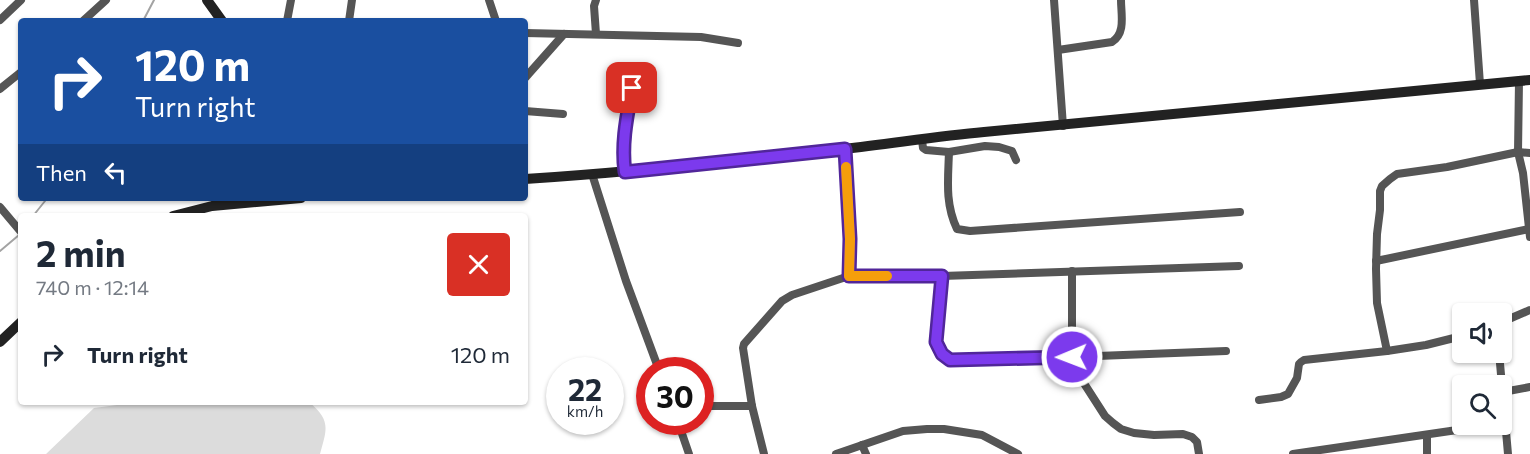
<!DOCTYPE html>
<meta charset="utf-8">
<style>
:root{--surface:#fff;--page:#f6f6f7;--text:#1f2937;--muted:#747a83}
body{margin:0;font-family:Commissioner,sans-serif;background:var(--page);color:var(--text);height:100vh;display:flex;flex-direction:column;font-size:22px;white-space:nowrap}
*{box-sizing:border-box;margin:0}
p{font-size:20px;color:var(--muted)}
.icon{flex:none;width:33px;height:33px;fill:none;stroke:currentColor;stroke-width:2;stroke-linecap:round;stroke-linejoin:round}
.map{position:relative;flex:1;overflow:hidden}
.side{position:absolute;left:18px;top:213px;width:510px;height:192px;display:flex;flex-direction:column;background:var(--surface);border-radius:6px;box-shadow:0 2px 4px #0004}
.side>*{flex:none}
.hud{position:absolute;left:18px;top:18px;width:510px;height:183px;border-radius:6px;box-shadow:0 2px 4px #0004;background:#1a4fa0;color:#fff;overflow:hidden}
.tools{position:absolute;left:1452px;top:303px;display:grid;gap:12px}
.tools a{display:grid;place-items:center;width:60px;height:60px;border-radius:6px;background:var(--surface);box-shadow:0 2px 4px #0004;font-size:30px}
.speed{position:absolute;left:546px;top:357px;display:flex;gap:12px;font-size:30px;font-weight:700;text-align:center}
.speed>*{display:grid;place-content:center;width:78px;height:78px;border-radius:50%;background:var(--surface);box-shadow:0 2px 4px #0004;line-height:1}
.speed small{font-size:15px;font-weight:400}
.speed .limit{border:9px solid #d22;background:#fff;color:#111}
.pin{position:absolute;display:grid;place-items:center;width:51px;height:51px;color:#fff;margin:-26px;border-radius:12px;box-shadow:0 3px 9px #0006}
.me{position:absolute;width:66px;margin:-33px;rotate:269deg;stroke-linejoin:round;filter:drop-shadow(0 0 4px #0008)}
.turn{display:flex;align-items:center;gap:21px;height:126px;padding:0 18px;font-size:27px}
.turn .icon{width:78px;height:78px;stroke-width:2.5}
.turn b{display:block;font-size:42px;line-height:51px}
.then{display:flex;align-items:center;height:57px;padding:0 18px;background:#0003;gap:12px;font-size:22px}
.round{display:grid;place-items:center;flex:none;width:63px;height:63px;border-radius:6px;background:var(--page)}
.overview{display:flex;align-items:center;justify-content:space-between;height:102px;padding:0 18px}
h1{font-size:36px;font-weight:700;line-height:45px}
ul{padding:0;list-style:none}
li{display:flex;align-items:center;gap:18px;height:78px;padding:0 18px}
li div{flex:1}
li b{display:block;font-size:22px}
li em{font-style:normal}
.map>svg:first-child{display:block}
.green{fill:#dcdcdc}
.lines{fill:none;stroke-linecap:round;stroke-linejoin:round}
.stream{stroke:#a3a3a3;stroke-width:2}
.street{stroke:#555;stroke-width:8}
.secondary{stroke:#222;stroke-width:10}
.route-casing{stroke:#51269a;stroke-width:15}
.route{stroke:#7c3aed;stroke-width:10}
.slow{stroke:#f59e0b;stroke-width:10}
</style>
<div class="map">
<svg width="1530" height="454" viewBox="0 0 1530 454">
<rect width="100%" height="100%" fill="#fff"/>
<path class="green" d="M140,402H309C331,420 327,429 320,454H46L94,408Z"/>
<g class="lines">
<g class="stream">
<polyline points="143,21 154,0"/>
<polyline points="33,216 45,201 44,198"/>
<polyline points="0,251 19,235"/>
</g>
<g class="street">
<polyline points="489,0 496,21"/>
<polyline points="1054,0 1063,126"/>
<polyline points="1474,0 1480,84"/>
<polyline points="0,20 21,0"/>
<polyline points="83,21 106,0"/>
<polyline points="287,21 291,0"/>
<polyline points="349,21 352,0"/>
<polyline points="525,33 701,37 738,43"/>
<polyline points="596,34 594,6 596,0"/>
<path d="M1058,50L1112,42C1126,33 1121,15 1121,0"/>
<polyline points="525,78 564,34"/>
<polyline points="1519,81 1518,152 1523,173 1530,237"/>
<polyline points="0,89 21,72"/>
<polyline points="525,111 563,114"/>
<polyline points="922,140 923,148 926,150 949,152 985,146 999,147 1012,151 1016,160"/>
<polyline points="845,149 850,239 849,276"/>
<path d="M949,152C948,180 945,204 957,229L970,231L1240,212"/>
<path d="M625,172C621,144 627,116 632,88"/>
<polyline points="592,174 626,281 659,370"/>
<polyline points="0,207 21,232"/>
<polyline points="1376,261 1529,229"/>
<polyline points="1072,271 1072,357 1074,367 1078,374 1105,416 1113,423 1121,429 1134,433 1154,435 1183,434 1192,437 1197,442 1199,454"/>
<polyline points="942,276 936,342 942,354 950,360 1072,357 1226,351"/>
<polyline points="1502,322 1530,310"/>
<polyline points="1462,336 1426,345 1387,351 1377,303 1376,269 1377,234 1380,210 1380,191 1382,186 1390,179 1397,174 1447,167 1518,152 1530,153"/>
<polyline points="1499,352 1508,454"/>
<polyline points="1503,392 1530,387"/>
<polyline points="1259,400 1281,397 1288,394 1297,378 1299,364 1301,362 1304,360 1387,351"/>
<polyline points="700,406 752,406"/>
<polyline points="678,422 689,454"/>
<polyline points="862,445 866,454"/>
<polyline points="764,454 752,406 743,348 744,344 782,301 792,295 849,276 942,276 1239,266"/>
<polyline points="836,454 903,431 927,429 944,429 982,435 1018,454"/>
<polyline points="1293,454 1464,429 1506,425"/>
<polyline points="1427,454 1427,435"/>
</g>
<g class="secondary">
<polyline points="207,0 222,21"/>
<path d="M525,179C631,172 737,161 843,149C890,144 937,136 984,132C1166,115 1348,97 1530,80"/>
<polyline points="173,216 212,206 301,198"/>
<polyline points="0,342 21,322"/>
</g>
</g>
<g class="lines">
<defs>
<path id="route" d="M632,88C627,116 621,144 625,172L845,149L850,239L849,276H942L936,342L942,354L950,360L1072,357"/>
</defs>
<use href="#route" class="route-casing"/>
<use href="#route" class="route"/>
<polyline class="slow" points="846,167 850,239 849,276 887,276"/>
</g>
</svg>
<div class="tools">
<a><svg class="icon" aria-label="sound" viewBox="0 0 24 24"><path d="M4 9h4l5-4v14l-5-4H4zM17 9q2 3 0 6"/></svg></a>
<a><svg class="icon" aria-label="search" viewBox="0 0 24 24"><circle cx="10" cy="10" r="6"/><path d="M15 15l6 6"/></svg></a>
</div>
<div class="speed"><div>22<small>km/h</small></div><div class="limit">30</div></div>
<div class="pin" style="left:632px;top:88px;background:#d93025"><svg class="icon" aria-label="arrive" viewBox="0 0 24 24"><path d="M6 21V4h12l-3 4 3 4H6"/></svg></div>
<svg class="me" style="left:1072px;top:357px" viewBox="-20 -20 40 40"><circle r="17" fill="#7c3aed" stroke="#fff" stroke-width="3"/><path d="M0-11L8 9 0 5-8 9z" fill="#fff"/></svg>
<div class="hud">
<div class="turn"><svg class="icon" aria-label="right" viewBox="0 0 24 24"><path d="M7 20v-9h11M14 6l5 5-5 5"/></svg><div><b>120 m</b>Turn right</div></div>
<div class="then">Then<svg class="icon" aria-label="left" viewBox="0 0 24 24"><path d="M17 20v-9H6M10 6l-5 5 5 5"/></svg></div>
</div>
<section class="side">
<div class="overview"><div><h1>2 min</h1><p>740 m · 12:14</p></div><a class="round" style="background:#d93025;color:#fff"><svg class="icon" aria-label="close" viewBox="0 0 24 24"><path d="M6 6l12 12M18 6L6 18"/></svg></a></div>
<ul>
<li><svg class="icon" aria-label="right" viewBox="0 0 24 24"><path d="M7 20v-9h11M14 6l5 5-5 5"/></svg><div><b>Turn right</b></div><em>120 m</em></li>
</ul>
</section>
</div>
